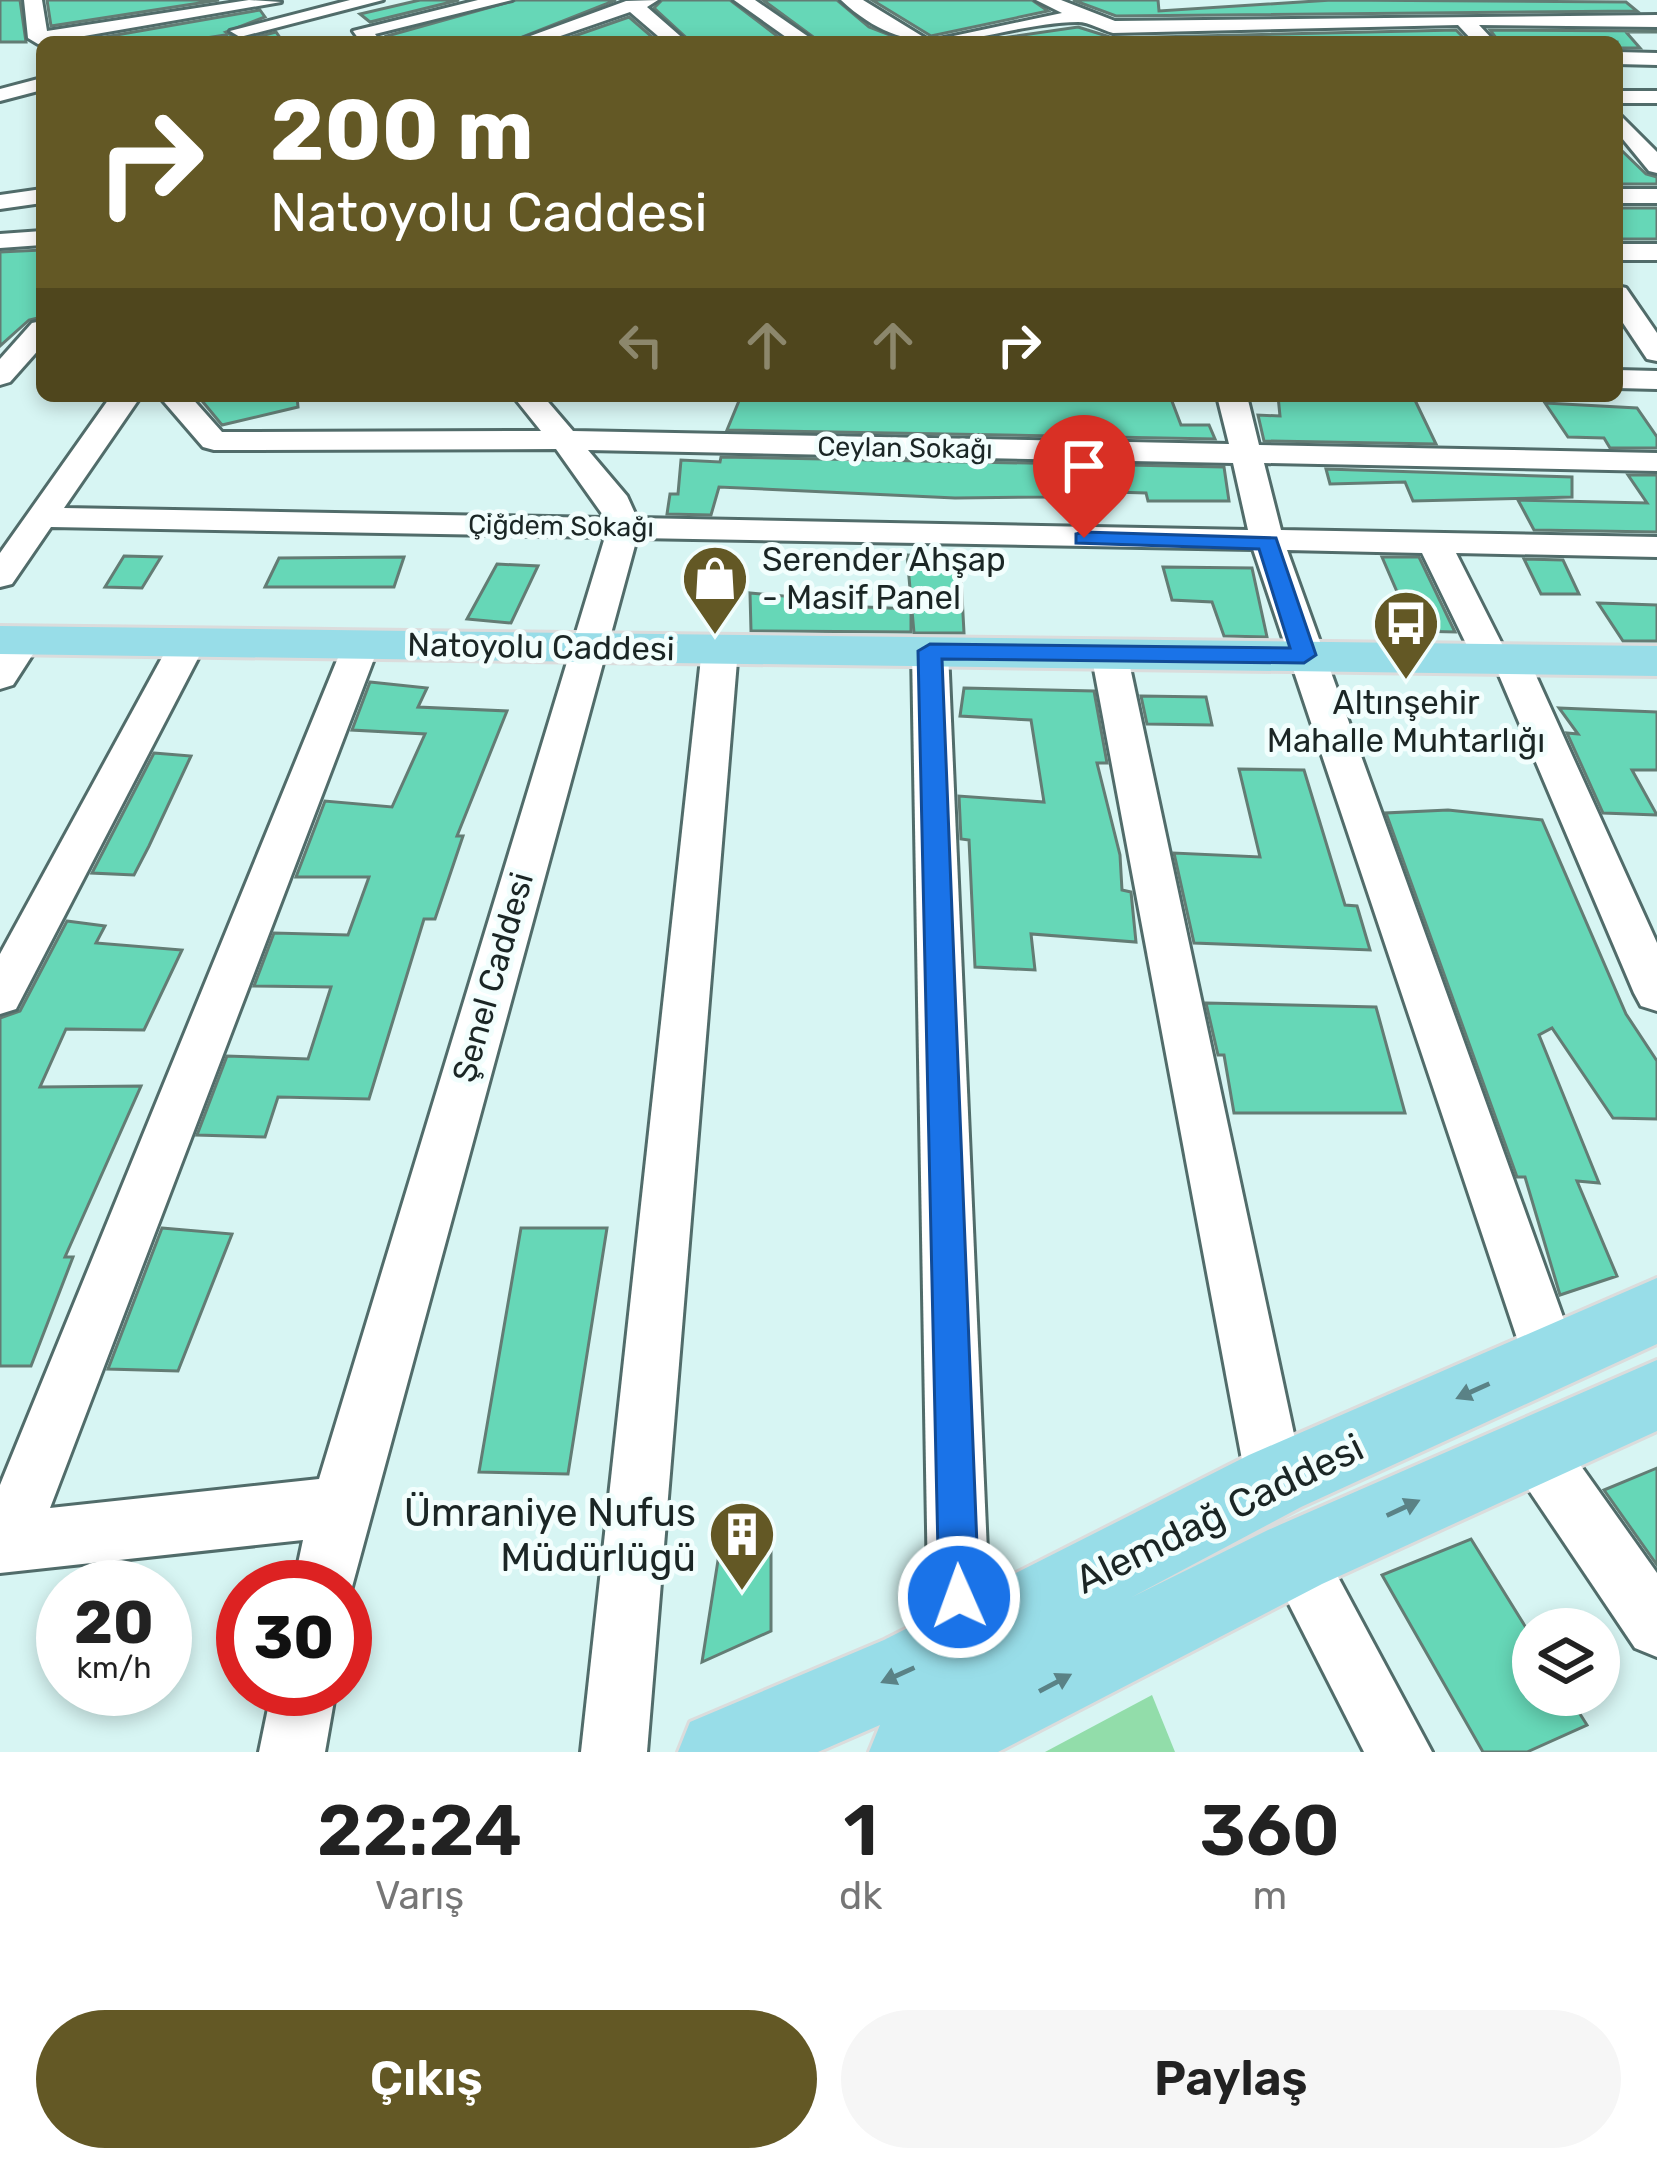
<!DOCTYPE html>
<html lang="tr">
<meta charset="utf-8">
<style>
:root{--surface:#fff;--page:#f6f6f6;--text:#222;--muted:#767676;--accent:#635825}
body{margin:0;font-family:Rubik,sans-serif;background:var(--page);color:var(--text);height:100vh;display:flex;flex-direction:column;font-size:45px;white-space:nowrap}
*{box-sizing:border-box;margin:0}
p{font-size:39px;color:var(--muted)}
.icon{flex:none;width:66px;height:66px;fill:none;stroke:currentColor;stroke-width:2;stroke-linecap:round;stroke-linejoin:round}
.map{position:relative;height:1752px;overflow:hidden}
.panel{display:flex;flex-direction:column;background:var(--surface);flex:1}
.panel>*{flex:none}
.guide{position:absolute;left:36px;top:36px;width:1587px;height:366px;border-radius:18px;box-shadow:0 6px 18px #0003;background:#635825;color:#fff;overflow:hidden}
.tools{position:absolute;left:1512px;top:1608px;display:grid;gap:24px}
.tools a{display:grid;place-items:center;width:108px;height:108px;border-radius:50%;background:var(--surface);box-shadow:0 6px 18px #0003;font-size:60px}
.speed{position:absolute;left:36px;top:1560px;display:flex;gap:24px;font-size:60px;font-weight:700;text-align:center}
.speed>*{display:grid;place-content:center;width:156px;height:156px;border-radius:50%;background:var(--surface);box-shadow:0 6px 18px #0003;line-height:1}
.speed small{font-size:30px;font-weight:400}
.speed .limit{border:18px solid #d22;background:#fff;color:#111}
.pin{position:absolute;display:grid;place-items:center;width:102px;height:102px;color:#fff;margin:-123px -51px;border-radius:50% 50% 50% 0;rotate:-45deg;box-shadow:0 0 12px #0007}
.pin .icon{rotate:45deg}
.me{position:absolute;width:132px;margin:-66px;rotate:358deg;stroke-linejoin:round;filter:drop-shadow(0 0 9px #0008)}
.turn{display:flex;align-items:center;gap:42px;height:252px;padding:0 36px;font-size:54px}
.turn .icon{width:156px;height:156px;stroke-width:2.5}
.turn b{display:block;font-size:84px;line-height:102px}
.lanes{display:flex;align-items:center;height:114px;padding:0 36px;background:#0003;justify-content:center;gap:60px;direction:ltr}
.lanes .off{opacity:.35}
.eta{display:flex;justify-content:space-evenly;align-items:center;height:204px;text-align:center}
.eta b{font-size:72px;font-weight:600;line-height:84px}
.primary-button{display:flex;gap:24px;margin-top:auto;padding:24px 36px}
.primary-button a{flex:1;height:138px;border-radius:72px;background:var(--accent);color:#fff;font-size:48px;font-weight:600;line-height:138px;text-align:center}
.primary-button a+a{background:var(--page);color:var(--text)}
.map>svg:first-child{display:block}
.green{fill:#92ddaa}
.building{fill:#66d7b7;stroke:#637c74;stroke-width:3}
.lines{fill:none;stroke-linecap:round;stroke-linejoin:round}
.minor-casing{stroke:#516c6a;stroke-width:6}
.major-casing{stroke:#dbdcdc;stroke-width:6}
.minor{fill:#fff;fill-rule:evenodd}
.major{fill:#98dde8;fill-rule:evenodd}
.oneway{fill:#5a8286}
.route{fill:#1a73e8;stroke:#114b97;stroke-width:3}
.labels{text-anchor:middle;stroke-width:10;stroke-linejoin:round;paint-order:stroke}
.far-street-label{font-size:27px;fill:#1b2625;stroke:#f2fefd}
.poi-label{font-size:33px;fill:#1b2625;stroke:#f2fefd;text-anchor:start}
.street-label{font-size:33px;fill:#1b2625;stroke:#f2fefd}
.near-poi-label{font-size:39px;fill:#1b2625;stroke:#f2fefd;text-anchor:end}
.near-street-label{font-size:39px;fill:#1b2625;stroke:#f2fefd}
</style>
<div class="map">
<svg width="1657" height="1752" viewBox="0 0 1657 1752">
<rect width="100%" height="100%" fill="#d7f5f3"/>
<polygon class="green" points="1152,1695 1175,1752 1045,1752"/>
<g class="building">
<polygon points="0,0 20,0 26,42 0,42"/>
<polygon points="47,0 219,0 51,26"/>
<polygon points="420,0 459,0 370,22 360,14"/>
<polygon points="516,0 616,0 510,42 394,42 387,36"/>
<polygon points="662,0 730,0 785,42 691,42 654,8"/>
<polygon points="763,0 837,0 869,27 908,42 820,42"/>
<polygon points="872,0 1032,0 1048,11 931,36"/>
<polygon points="1073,0 1158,0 1159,11 1332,0 1626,2 1637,11 1116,16"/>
<polygon points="260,10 265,17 226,32 241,41 276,32 283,42 230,42 226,35 180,42 76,42"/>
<polygon points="629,17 658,42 557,42"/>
<polygon points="1078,27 1113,38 1456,30 1467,41 974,42"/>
<polygon points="1490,30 1657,31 1657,32 1626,32 1640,48 1617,48 1617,42 1499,42"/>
<polygon points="1617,146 1646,174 1657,177 1657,184 1617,184"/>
<rect x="1617" y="208" width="40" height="31"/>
<polygon points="42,250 42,317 29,320 0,346 0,252"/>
<polygon points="198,396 297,396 298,407 222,425"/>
<polygon points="741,396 1170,396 1181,425 1209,425 1215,439 727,430"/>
<polygon points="1278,396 1413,396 1436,444 1264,441 1258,415 1280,416"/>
<polygon points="1545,403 1637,408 1657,437 1657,448 1610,448 1604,438 1568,437"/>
<polygon points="721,457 1224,467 1229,501 1148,501 1146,493 1047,490 1048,497 955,498 719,487 711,515 667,514 670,494 678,494 681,460 720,462"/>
<polygon points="1326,469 1572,477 1572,497 1413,501 1405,482 1330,484"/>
<polygon points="1628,475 1657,475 1657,532 1534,530 1518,500 1647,503"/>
<polygon points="907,555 960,558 964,633 914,633"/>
<polygon points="124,556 161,557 142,588 105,587"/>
<polygon points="404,557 394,587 265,587 279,558"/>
<polygon points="1382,557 1419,557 1455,632 1414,631"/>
<polygon points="1524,559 1563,560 1579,594 1541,594"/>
<polygon points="497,564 538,566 511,623 467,619"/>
<polygon points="1163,567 1252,568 1267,637 1224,636 1212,602 1172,600"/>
<polygon points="750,593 795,597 795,604 911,609 911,632 751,631"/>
<polygon points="1598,603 1657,605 1657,641 1623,641"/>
<polygon points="370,682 427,688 418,707 507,711 457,836 463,836 435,919 424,919 369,1099 278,1097 265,1137 197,1135 227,1056 308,1059 331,987 254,986 274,933 348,935 369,877 296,877 325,801 392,807 425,734 352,730"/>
<polygon points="964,688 1094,691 1107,763 1097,763 1120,855 1122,890 1131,892 1136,942 1031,934 1035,970 975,967 969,840 961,839 959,796 1044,802 1031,720 960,716"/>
<polygon points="1141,696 1206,697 1212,725 1147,724"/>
<polygon points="1559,708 1657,712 1657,770 1632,770 1657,815 1603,813 1567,733 1578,734"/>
<polygon points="154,753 191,756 149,846 134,875 92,873"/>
<polygon points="1239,769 1304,770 1345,905 1357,906 1370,950 1194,943 1174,853 1260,857"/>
<polygon points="1448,810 1542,820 1626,1014 1657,1061 1657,1119 1613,1118 1552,1028 1539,1035 1599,1183 1577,1181 1617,1276 1560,1295 1525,1177 1517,1177 1386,813"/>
<polygon points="67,921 105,926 96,943 182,950 144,1030 66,1029 40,1087 141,1086 65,1257 73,1257 31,1366 0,1366 0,1018 20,1011"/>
<polygon points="1206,1003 1376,1007 1405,1113 1234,1113 1224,1055 1218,1055"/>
<polygon points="162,1228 232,1234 178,1371 108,1369"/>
<polygon points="521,1228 607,1228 568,1474 479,1472"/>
<polygon points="1657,1468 1657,1565 1604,1490"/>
<polygon points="1471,1539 1533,1639 1533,1695 1568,1695 1587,1725 1527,1752 1483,1752 1382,1575"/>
<polygon points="771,1548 771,1631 702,1662 719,1554"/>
</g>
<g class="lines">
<defs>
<g id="minor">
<polygon points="24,0 42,0 47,31 249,0 281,2 38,44 28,38"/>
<polygon points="350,0 383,0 240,37 230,31"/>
<polygon points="478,0 512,0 375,34 381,42 361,42 353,31"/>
<polygon points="658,0 647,7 687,42 665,42 630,12 543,42 514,42 626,1"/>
<polygon points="734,0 755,0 816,42 793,42"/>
<path d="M841,0H863L930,41L1062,13L1036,0H1061L1115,21L1657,15V27L1479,25L1495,42H1474L1458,25L1113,33C1102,30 1089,22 1078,22C986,24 922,76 841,0Z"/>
<polygon points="1617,52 1657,53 1657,65 1617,64"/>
<polygon points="42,78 42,90 0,101 0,89"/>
<rect x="1617" y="91" width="40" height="12"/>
<polygon points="1617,112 1657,152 1657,173 1649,171 1617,132"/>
<polygon points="42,189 42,203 0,209 0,195"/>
<rect x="1617" y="189" width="40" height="14"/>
<polygon points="42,231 42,245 0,248 0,234"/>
<rect x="1617" y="244" width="40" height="16"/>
<polygon points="1617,286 1626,288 1657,333 1657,361 1647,359 1617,314"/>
<polygon points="42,321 42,346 10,382 0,385 0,359 32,323"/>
<polygon points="1617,370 1657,371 1657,389 1617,388"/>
<path d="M111,396H141L64,508L605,518L556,449L214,450L203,447L159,396H190L222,432L541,431L513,396H543L573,431L1229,444L1217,396H1247L1259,445L1657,453V471L1264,463L1281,530L1657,537V557L1456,553L1504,648L1523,650L1528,658L1657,943V1011L1641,1006L1634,993L1496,668L1478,666L1473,658L1422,553L1287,550L1577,1356L1569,1375L1550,1382L1531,1375L1523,1356L1253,549L637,538L346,1609L345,1587H293L303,1540L0,1573V1485L344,643L362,632L380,643L50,1508L319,1479L605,537L51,527L12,584L0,587V553ZM588,450L1233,463L1248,530L637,518L627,496Z"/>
<polygon points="24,629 42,640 13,685 0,689 0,649 11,632"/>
<polygon points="189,630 207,641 16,1009 0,1014 0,954 171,641"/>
<polygon points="720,638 738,649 647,1752 581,1752 702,649"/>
<polygon points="930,640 948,651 991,1644 982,1666 960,1675 938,1666 929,1644 912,651"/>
<polygon points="1109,642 1127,653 1304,1481 1296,1502 1275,1510 1254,1502 1246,1481 1091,653"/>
<polygon points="1534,1419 1554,1428 1657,1573 1657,1657 1635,1648 1514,1468 1505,1448 1514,1428"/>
<polygon points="1295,1527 1316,1536 1432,1752 1364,1752 1265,1557 1274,1536"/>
<polygon points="272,1689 336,1689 325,1752 259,1752"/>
</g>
<g id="major">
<polygon points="0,626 1657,646 1657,676 0,654"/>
<polygon points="1657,1278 1657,1344 1301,1507 1132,1597 1268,1530 1657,1360 1657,1431 1322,1584 998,1752 869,1752 880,1725 818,1752 678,1752 690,1722 884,1640 1249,1455"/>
</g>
</defs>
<use href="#minor" class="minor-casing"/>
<use href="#major" class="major-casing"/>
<use href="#minor" class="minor"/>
<use href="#major" class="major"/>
</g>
<defs><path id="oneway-solid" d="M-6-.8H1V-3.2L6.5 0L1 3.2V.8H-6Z" transform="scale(3)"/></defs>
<g class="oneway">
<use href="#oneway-solid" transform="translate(1473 1391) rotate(156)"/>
<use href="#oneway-solid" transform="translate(1403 1508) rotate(-25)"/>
<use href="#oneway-solid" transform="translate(898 1675) rotate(156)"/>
<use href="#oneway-solid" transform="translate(1055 1683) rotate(-28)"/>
</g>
<polygon class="route" points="1084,532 1276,538 1316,655 1304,663 942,659 979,1597 973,1611 959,1617 945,1611 939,1597 918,651 930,644 1290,648 1259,549 1076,543 1076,534"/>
<defs>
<symbol id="shop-pin" viewBox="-11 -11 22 30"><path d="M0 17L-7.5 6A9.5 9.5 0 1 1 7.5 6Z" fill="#635825" stroke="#f2fefd"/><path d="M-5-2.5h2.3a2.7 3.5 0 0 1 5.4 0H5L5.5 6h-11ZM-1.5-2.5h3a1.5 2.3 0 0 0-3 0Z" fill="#fff"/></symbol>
<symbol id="bus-pin" viewBox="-11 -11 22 30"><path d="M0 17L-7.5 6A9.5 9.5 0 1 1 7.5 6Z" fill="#635825" stroke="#f2fefd"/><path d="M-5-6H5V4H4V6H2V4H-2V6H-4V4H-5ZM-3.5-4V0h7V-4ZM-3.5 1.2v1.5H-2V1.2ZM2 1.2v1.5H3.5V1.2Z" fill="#fff"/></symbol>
<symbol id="building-pin" viewBox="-11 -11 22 30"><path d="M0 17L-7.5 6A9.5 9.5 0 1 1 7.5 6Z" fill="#635825" stroke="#f2fefd"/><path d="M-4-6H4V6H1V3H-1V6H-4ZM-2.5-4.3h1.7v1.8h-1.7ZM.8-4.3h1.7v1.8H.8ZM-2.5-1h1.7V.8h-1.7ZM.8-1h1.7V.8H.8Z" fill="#fff"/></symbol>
</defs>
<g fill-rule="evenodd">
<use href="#shop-pin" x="677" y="540" width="76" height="104"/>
<use href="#bus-pin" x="1368" y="585" width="76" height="104"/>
<use href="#building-pin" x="704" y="1496" width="76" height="104"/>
</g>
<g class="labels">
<g class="far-street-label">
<text transform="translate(905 448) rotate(1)" y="9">Ceylan Sokağı</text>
<text transform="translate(561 526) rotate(1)" y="9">Çiğdem Sokağı</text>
</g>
<g class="poi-label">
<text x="762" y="571">Serender Ahşap<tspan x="762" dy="38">- Masif Panel</tspan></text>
<text x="1406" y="714" text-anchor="middle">Altınşehir<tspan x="1406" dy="38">Mahalle Muhtarlığı</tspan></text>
</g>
<g class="street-label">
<text transform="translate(541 646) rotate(1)" y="12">Natoyolu Caddesi</text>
<text transform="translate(492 977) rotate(-74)" y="12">Şenel Caddesi</text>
</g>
<g class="near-poi-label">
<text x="696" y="1526">Ümraniye Nufus<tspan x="696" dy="45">Müdürlügü</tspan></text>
</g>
<g class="near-street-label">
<text transform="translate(1219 1513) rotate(-26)" y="14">Alemdağ Caddesi</text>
</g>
</g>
</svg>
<div class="tools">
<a><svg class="icon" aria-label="layers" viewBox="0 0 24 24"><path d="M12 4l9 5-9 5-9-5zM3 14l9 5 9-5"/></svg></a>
</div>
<div class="speed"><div>20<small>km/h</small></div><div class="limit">30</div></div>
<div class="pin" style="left:1084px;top:538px;background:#d93025"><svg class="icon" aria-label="arrive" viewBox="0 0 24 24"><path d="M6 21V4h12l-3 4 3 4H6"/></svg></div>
<svg class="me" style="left:959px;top:1597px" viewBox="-20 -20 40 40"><circle r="17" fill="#1a73e8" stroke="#fff" stroke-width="3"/><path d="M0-11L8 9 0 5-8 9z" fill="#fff"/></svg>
<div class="guide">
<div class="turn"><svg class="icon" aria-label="right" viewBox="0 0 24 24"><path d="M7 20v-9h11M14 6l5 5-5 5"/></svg><div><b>200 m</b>Natoyolu Caddesi</div></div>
<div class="lanes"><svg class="icon off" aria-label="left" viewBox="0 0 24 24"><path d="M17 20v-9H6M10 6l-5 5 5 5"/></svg><svg class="icon off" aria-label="ahead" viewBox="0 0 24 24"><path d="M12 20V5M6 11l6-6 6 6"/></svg><svg class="icon off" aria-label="ahead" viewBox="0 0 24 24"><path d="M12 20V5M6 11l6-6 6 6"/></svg><svg class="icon" aria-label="right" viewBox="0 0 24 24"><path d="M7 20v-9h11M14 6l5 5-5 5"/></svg></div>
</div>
</div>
<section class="panel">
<div class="eta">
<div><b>22:24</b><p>Varış</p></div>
<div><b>1</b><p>dk</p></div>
<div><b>360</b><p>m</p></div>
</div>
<div class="primary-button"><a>Çıkış</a><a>Paylaş</a></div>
</section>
